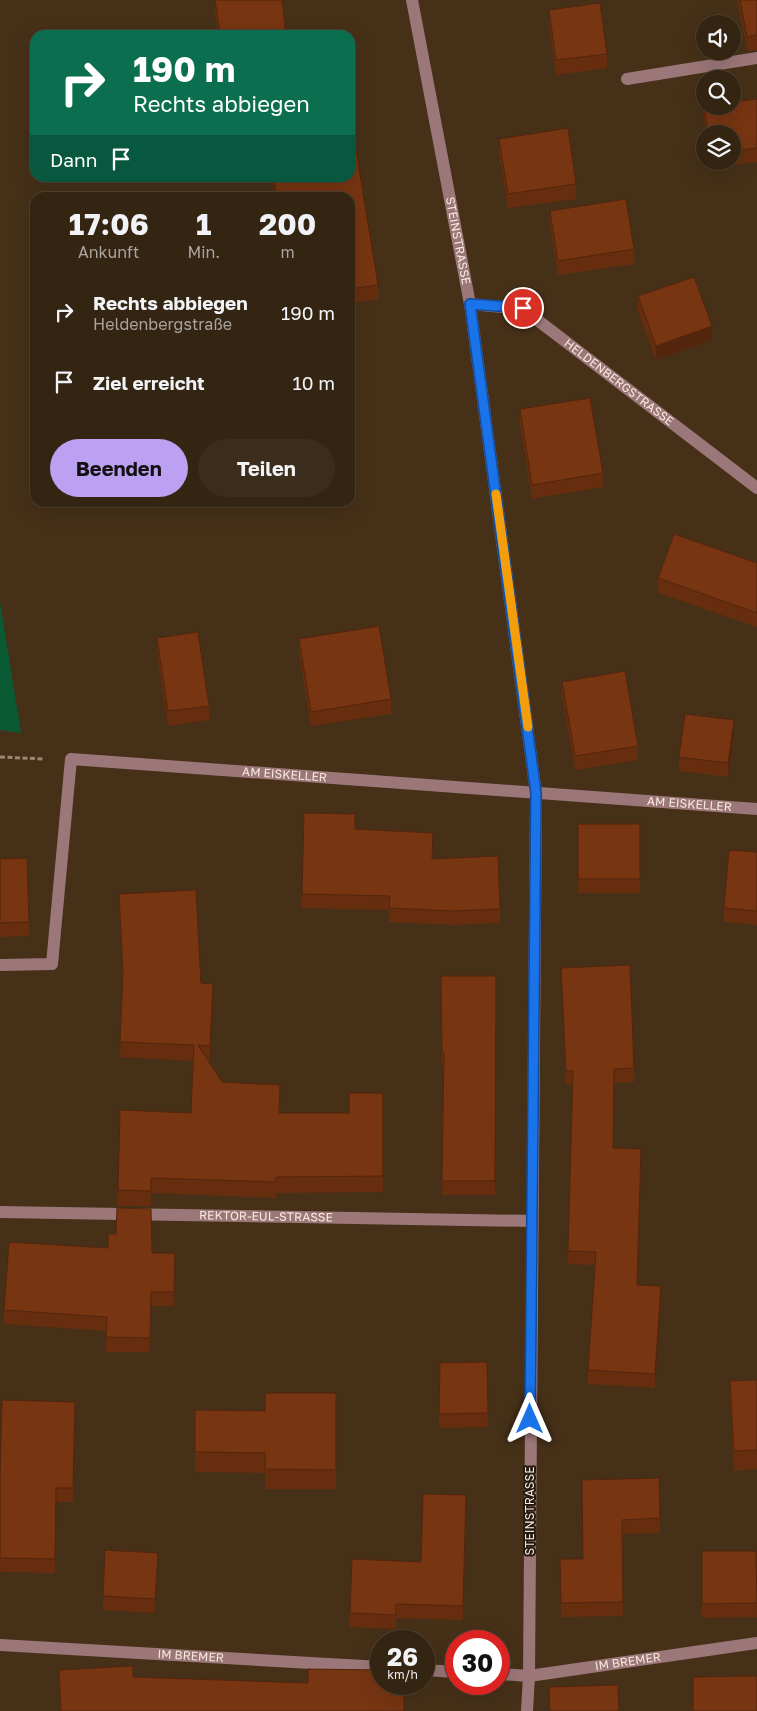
<!DOCTYPE html>
<html lang="de">
<meta charset="utf-8">
<style>
:root{--surface:#342412;--page:#3c2c1b;--text:#f1f3f6;--muted:#a9a49f;--line:#4e4132;--accent:#bca0f2}
body{margin:0;font-family:"Golos Text",sans-serif;background:var(--page);color:var(--text);height:100vh;display:flex;flex-direction:column;font-size:19px;white-space:nowrap}
*{box-sizing:border-box;margin:0}
p{font-size:16px;color:var(--muted)}
.icon{flex:none;width:28px;height:28px;fill:none;stroke:currentColor;stroke-width:2;stroke-linecap:round;stroke-linejoin:round}
.map{position:relative;flex:1;overflow:hidden}
.sheet{position:absolute;left:30px;top:192px;width:325px;height:315px;display:flex;flex-direction:column;background:var(--surface);border-radius:15px;box-shadow:0 5px 20px #0002,0 0 0 1px var(--line)}
.sheet>*{flex:none}
.banner{position:absolute;left:30px;top:30px;width:325px;height:152px;border-radius:15px;box-shadow:0 5px 20px #0002,0 0 0 1px var(--line);background:#0b6e4f;color:#fff;overflow:hidden}
.controls{position:absolute;left:696px;top:15px;display:grid;gap:10px}
.controls a{display:grid;place-items:center;width:45px;height:45px;border-radius:50%;background:var(--surface);box-shadow:0 5px 20px #0002,0 0 0 1px var(--line);font-size:25px}
.speed{position:absolute;left:370px;top:1630px;display:flex;gap:10px;font-size:25px;font-weight:700;text-align:center}
.speed>*{display:grid;place-content:center;width:65px;height:65px;border-radius:50%;background:var(--surface);box-shadow:0 5px 20px #0002,0 0 0 1px var(--line);line-height:1}
.speed small{font-size:12px;font-weight:400}
.speed .limit{border:8px solid #d22;background:#fff;color:#111}
.pin{position:absolute;display:grid;place-items:center;width:42px;height:42px;color:#fff;margin:-21px;border:2px solid #fff;border-radius:50%;box-shadow:0 1px 5px #0007}
.me{position:absolute;width:55px;margin:-28px;rotate:0deg;stroke-linejoin:round;filter:drop-shadow(0 0 4px #0008)}
.turn{display:flex;align-items:center;gap:18px;height:105px;padding:0 20px;font-size:22px}
.turn .icon{width:65px;height:65px;stroke-width:2.5}
.turn b{display:block;font-size:35px;line-height:42px}
.then{display:flex;align-items:center;height:48px;padding:0 20px;background:#0003;gap:10px;font-size:19px}
.eta{display:flex;justify-content:space-evenly;align-items:center;height:85px;text-align:center}
.eta b{font-size:30px;font-weight:700;line-height:35px}
.primary-button{display:flex;gap:10px;margin-top:auto;padding:10px 20px}
.primary-button a{flex:1;height:58px;border-radius:30px;background:var(--accent);color:#111;font-size:20px;font-weight:700;line-height:58px;text-align:center}
.primary-button a+a{background:var(--page);color:var(--text)}
ul{padding:0;list-style:none}
li{display:flex;align-items:center;gap:15px;height:70px;padding:0 20px}
li div{flex:1}
li b{display:block;font-size:19px}
li em{font-style:normal}
.map>svg:first-child{display:block}
.green{fill:#0a5a34}
.lines{fill:none;stroke-linecap:round;stroke-linejoin:round}
.path{stroke:#9b8976;stroke-width:3;stroke-dasharray:5 2.5;stroke-linecap:butt}
.minor{stroke:#9c7779;stroke-width:12}
.wall{fill:#662e0f}
.shaded-wall{fill:#53250d}
.building{fill:#773512;stroke:#53250d}
.route-casing{stroke:#114b97;stroke-width:12}
.route{stroke:#1a73e8;stroke-width:9}
.slow{stroke:#f59e0b;stroke-width:9}
.labels{text-anchor:middle;stroke-width:4;stroke-linejoin:round;paint-order:stroke}
.street-label{font-size:12px;fill:#f8eadc;stroke:#241a10}
</style>
<div class="map">
<svg width="757" height="1711" viewBox="0 0 757 1711">
<rect width="100%" height="100%" fill="#463018"/>
<polygon class="green" points="0,602 21,733 0,730"/>
<g class="lines">
<polyline class="path" points="0,757 45,759"/>
<g class="minor">
<path id="s1" d="M412,0L470,304L536,793L529,1676L527,1711"/>
<polyline points="627,79 757,58"/>
<path id="s2" d="M470,304L523,309L757,488"/>
<path id="s3" d="M0,965L52,964L71,759L757,809"/>
<path id="s4" d="M0,1212L532,1221"/>
<path id="s5" d="M0,1645L381,1667"/>
<polyline points="424,1670 456,1672"/>
<path id="s6" d="M499,1674L529,1676L757,1643"/>
</g>
</g>
<g class="wall">
<polygon points="215,0 282,0 286,35 218,35 215,10"/>
<polygon points="737,0 757,0 757,50 747,51"/>
<polygon points="549,10 607,54 607,68 556,75 549,24"/>
<polygon points="757,99 757,162 710,168 709,161 732,161 732,134 706,134 704,119 704,105"/>
<polygon points="499,139 576,184 576,199 508,208 499,153"/>
<polygon points="272,178 350,178 378,285 378,299 350,303 350,198 275,198"/>
<polygon points="550,211 634,249 634,264 558,275 550,225"/>
<polygon points="638,296 712,340 656,360 638,311"/>
<polygon points="520,409 603,473 603,487 532,499 520,424"/>
<polygon points="757,563 757,627 658,593 658,578"/>
<polygon points="157,638 209,706 209,720 168,726 157,652"/>
<polygon points="299,639 391,699 391,714 311,726 299,653"/>
<polygon points="562,682 638,746 638,760 575,770 562,696"/>
<polygon points="734,735 728,777 679,771 679,757"/>
<rect x="578" y="824" width="62" height="69"/>
<polygon points="355,829 432,858 500,909 500,923 452,925 389,922 389,910 302,908 302,894"/>
<polygon points="757,852 757,925 724,922 724,908"/>
<polygon points="0,859 29,922 29,936 0,937"/>
<polygon points="119,894 201,983 213,999 210,1061 209,1061 222,1082 280,1100 280,1113 349,1113 383,1093 383,1192 276,1193 276,1198 151,1193 151,1206 118,1206 118,1190 191,1113 193,1061 120,1057 123,980 119,910"/>
<polygon points="561,968 634,1068 634,1082 614,1083 613,1148 641,1162 637,1285 661,1300 655,1388 588,1384 588,1370 595,1265 568,1264 573,1084 566,1085"/>
<polygon points="441,976 496,976 495,1195 442,1195 443,1067 442,1067"/>
<polygon points="152,1253 175,1267 174,1306 151,1306 150,1352 106,1352 106,1331 4,1324 4,1310"/>
<polygon points="487,1362 488,1427 439,1428 440,1363"/>
<polygon points="757,1380 757,1469 734,1471 730,1400 730,1381"/>
<polygon points="336,1393 336,1489 265,1489 265,1473 195,1472 195,1410 265,1411"/>
<polygon points="75,1416 73,1502 56,1502 55,1573 0,1572 0,1478"/>
<polygon points="659,1478 660,1533 622,1534 623,1616 561,1617 560,1573 583,1559"/>
<polygon points="466,1509 463,1620 396,1618 396,1629 350,1627 350,1613 421,1562"/>
<polygon points="702,1551 756,1551 757,1617 702,1618"/>
<polygon points="158,1567 155,1613 103,1610 103,1596"/>
<polygon points="59,1670 133,1677 404,1711 60,1711"/>
</g>
<g class="shaded-wall">
<polygon points="712,326 712,340 656,360 656,346"/>
<polygon points="734,720 734,735 728,777 728,763"/>
<polygon points="213,984 213,999 210,1061 210,1046"/>
<polygon points="661,1286 661,1300 655,1388 655,1374"/>
<polygon points="158,1553 158,1567 155,1613 155,1599"/>
</g>
<g class="building">
<polygon points="215,0 282,0 286,35 251,35 251,29 220,33"/>
<polygon points="740,0 757,0 757,35 747,37"/>
<polygon points="600,3 607,54 556,60 549,10"/>
<polygon points="757,99 757,148 732,151 732,134 708,134 704,105 705,105 705,106 732,106 732,102"/>
<polygon points="350,112 378,285 350,289 350,198 277,198 274,178 350,178"/>
<polygon points="568,128 576,184 508,194 499,139"/>
<polygon points="626,199 634,249 558,261 550,211"/>
<polygon points="694,277 712,326 656,346 638,296"/>
<polygon points="590,398 603,473 532,485 520,409"/>
<polygon points="674,534 757,563 757,613 658,578"/>
<polygon points="379,626 391,699 311,712 299,639"/>
<polygon points="198,632 209,706 168,711 157,638"/>
<polygon points="625,671 638,746 575,756 562,682"/>
<polygon points="685,714 734,720 728,763 679,757"/>
<polygon points="304,813 355,814 355,829 433,833 432,859 498,856 500,909 452,911 389,908 390,896 302,894"/>
<rect x="578" y="824" width="62" height="55"/>
<polygon points="729,850 757,852 757,911 724,908"/>
<polygon points="27,858 29,922 0,923 0,859"/>
<polygon points="196,890 201,983 213,984 210,1046 198,1045 222,1082 280,1085 279,1113 349,1113 349,1093 383,1093 383,1176 276,1177 276,1182 151,1178 151,1191 118,1190 120,1110 191,1113 194,1045 120,1042 123,972 119,894"/>
<polygon points="630,965 634,1068 614,1069 613,1148 641,1149 637,1285 661,1286 655,1374 588,1370 596,1252 568,1251 573,1071 566,1071 561,968"/>
<polygon points="441,976 496,976 495,1181 442,1181 444,1053 442,1053"/>
<polygon points="117,1208 151,1209 152,1253 175,1253 174,1292 151,1292 150,1338 106,1337 107,1317 4,1310 9,1242 108,1248 108,1234 116,1234"/>
<polygon points="487,1362 488,1413 439,1414 440,1363"/>
<polygon points="757,1380 757,1450 734,1451 730,1381"/>
<polygon points="265,1393 336,1393 336,1470 265,1469 265,1453 195,1452 195,1410 265,1411"/>
<polygon points="2,1400 75,1402 73,1488 56,1488 55,1559 0,1558 0,1478"/>
<polygon points="659,1478 660,1518 622,1520 623,1602 561,1603 560,1559 583,1559 582,1480"/>
<polygon points="423,1494 466,1495 463,1606 396,1604 396,1615 350,1613 352,1559 421,1562"/>
<polygon points="105,1550 158,1553 155,1599 103,1596"/>
<polygon points="702,1551 756,1551 757,1603 702,1604"/>
<polygon points="133,1666 133,1677 308,1683 308,1669 381,1670 381,1684 404,1684 404,1711 61,1711 59,1670"/>
<polygon points="757,1676 757,1711 693,1711 693,1677"/>
<polygon points="618,1685 619,1711 550,1711 549,1687"/>
</g>
<g class="lines">
<defs>
<polyline id="route" points="523,308 470,304 536,793 530,1419"/>
</defs>
<use href="#route" class="route-casing"/>
<use href="#route" class="route"/>
<polyline class="slow" points="496,494 528,727"/>
</g>
<g class="labels">
<g class="street-label">
<text dy="4" stroke="none"><textPath href="#s1" startOffset="245">STEINSTRASSE</textPath></text>
<text dy="4" stroke="none"><textPath href="#s2" startOffset="174">HELDENBERGSTRASSE</textPath></text>
<text dy="4" stroke="none"><textPath href="#s3" startOffset="472">AM EISKELLER</textPath></text>
<text dy="4" stroke="none"><textPath href="#s3" startOffset="878">AM EISKELLER</textPath></text>
<text dy="4" stroke="none"><textPath href="#s4" startOffset="266">REKTOR-EUL-STRASSE</textPath></text>
<text transform="translate(530 1511) rotate(-90)" y="4">STEINSTRASSE</text>
<text dy="4" stroke="none"><textPath href="#s5" startOffset="191">IM BREMER</textPath></text>
<text dy="4" stroke="none"><textPath href="#s6" startOffset="130">IM BREMER</textPath></text>
</g>
</g>
</svg>
<div class="controls">
<a><svg class="icon" aria-label="sound" viewBox="0 0 24 24"><path d="M4 9h4l5-4v14l-5-4H4zM17 9q2 3 0 6"/></svg></a>
<a><svg class="icon" aria-label="search" viewBox="0 0 24 24"><circle cx="10" cy="10" r="6"/><path d="M15 15l6 6"/></svg></a>
<a><svg class="icon" aria-label="layers" viewBox="0 0 24 24"><path d="M12 4l9 5-9 5-9-5zM3 14l9 5 9-5"/></svg></a>
</div>
<div class="speed"><div>26<small>km/h</small></div><div class="limit">30</div></div>
<div class="pin" style="left:523px;top:308px;background:#d93025"><svg class="icon" aria-label="arrive" viewBox="0 0 24 24"><path d="M6 21V4h12l-3 4 3 4H6"/></svg></div>
<svg class="me" style="left:530px;top:1419px" viewBox="-20 -20 40 40"><path d="M0-17L14 15 0 8-14 15z" fill="#1a73e8" stroke="#fff" stroke-width="4"/></svg>
<div class="banner">
<div class="turn"><svg class="icon" aria-label="right" viewBox="0 0 24 24"><path d="M7 20v-9h11M14 6l5 5-5 5"/></svg><div><b>190 m</b>Rechts abbiegen</div></div>
<div class="then">Dann<svg class="icon" aria-label="arrive" viewBox="0 0 24 24"><path d="M6 21V4h12l-3 4 3 4H6"/></svg></div>
</div>
<section class="sheet">
<div class="eta">
<div><b>17:06</b><p>Ankunft</p></div>
<div><b>1</b><p>Min.</p></div>
<div><b>200</b><p>m</p></div>
</div>
<ul>
<li><svg class="icon" aria-label="right" viewBox="0 0 24 24"><path d="M7 20v-9h11M14 6l5 5-5 5"/></svg><div><b>Rechts abbiegen</b><p>Heldenbergstraße</p></div><em>190 m</em></li>
<li><svg class="icon" aria-label="arrive" viewBox="0 0 24 24"><path d="M6 21V4h12l-3 4 3 4H6"/></svg><div><b>Ziel erreicht</b></div><em>10 m</em></li>
</ul>
<div class="primary-button"><a>Beenden</a><a>Teilen</a></div>
</section>
</div>
